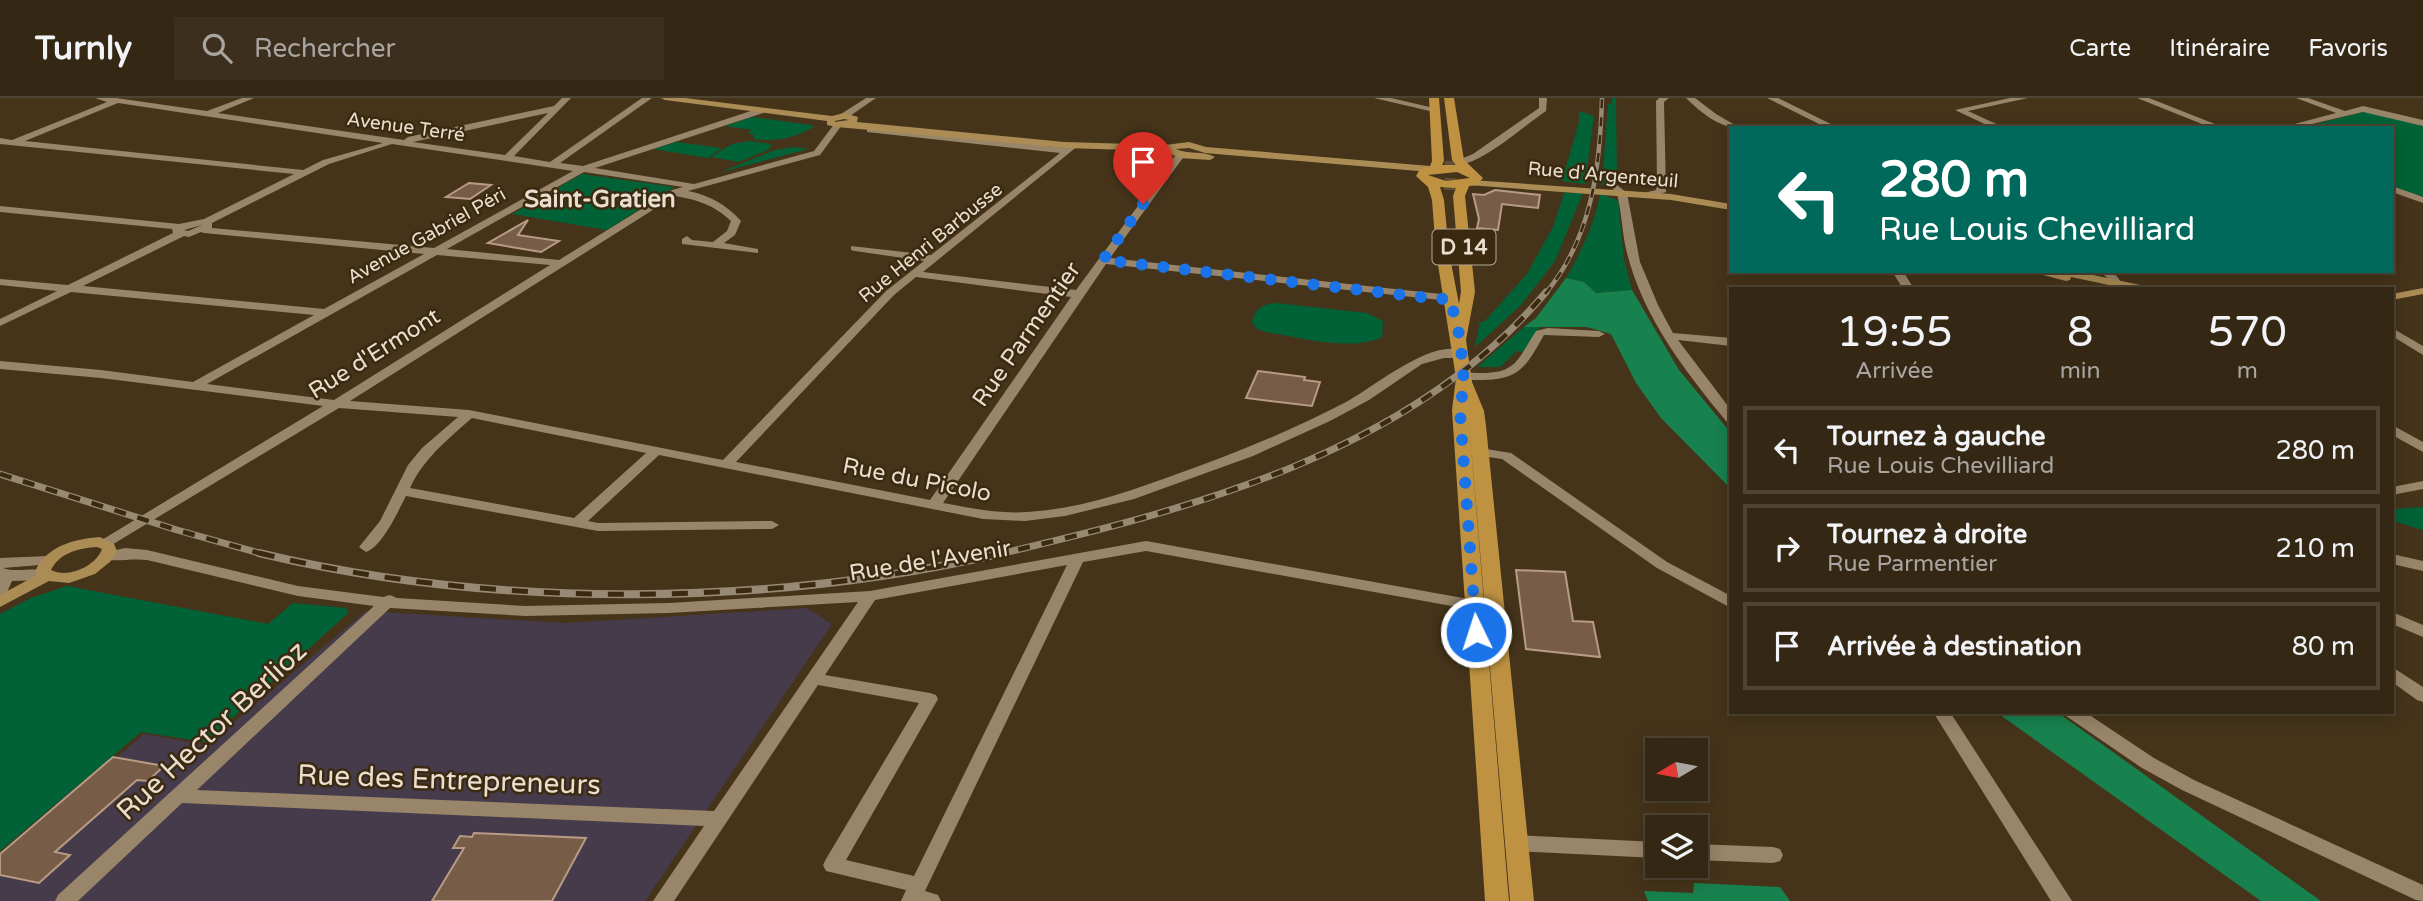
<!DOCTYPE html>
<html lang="fr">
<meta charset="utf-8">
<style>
:root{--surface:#342714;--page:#3c2f1d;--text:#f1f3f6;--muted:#a9a5a0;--line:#4e4434}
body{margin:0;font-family:"Varela Round",sans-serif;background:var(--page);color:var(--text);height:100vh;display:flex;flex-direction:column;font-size:26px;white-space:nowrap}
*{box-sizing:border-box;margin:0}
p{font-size:23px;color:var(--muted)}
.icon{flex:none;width:38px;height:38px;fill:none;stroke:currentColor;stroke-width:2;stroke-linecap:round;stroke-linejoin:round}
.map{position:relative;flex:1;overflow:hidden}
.sheet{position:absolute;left:1729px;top:189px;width:665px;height:427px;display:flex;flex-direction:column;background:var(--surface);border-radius:0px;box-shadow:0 4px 18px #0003,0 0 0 2px var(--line)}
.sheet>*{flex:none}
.hud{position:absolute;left:1729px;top:28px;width:665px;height:147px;border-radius:0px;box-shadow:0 4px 18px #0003,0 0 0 2px var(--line);background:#00695c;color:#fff;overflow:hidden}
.needle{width:46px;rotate:260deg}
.fabs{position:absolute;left:1645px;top:640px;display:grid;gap:14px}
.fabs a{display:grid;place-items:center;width:63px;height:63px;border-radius:0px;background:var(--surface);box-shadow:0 4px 18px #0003,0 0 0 2px var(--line);font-size:35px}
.pin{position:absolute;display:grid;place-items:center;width:60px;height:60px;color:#fff;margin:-72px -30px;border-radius:50% 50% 50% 0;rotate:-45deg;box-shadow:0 0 7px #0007}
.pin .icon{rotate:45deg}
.me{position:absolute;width:77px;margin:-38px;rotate:356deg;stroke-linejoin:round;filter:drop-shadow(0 0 5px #0008)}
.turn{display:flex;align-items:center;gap:24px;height:147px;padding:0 35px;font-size:32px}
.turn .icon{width:91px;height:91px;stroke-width:2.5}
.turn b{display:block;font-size:49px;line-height:60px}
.eta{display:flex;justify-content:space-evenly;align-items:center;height:119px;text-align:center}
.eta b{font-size:42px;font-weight:600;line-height:49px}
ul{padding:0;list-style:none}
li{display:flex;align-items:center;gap:21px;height:88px;margin:0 14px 10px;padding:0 21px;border:4px solid var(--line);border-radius:0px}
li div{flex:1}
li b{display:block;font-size:26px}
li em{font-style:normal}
header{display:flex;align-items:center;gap:42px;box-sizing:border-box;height:98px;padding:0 35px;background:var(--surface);border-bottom:2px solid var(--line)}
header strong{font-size:33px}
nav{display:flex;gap:38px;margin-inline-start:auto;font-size:24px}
.search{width:490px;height:63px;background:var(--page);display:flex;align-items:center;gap:18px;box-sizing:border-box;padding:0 24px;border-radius:0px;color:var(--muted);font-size:26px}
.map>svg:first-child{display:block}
.industrial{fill:#453b4a}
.green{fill:#026237}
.forest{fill:#18824e}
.building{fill:#775d48;stroke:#b89b84;stroke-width:2}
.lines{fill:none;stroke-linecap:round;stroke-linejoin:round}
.primary-tunnel{stroke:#5e4e35;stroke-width:12;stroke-dasharray:12 6;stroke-linecap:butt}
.street{fill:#998569;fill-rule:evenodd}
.secondary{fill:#ac8c55;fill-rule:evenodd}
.primary{fill:#be9241;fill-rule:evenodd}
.rail-far2-casing{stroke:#978974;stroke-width:4.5}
.rail-far1-casing{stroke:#978974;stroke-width:7}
.rail-casing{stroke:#978974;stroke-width:8}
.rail-far2{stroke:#3b2a10;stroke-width:2.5;stroke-dasharray:9;stroke-linecap:butt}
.rail-far1{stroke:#3b2a10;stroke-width:4.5;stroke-dasharray:12;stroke-linecap:butt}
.rail{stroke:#3b2a10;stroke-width:5;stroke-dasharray:16;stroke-linecap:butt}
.route{stroke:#1a73e8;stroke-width:12;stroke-dasharray:0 21.6}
.labels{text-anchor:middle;stroke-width:5;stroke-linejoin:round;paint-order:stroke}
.far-street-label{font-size:19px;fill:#e9decf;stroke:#3b2a10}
.shield{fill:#3b2a10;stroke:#b5a896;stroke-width:2}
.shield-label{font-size:21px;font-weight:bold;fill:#e9decf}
.street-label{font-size:23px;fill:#e9decf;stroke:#3b2a10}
.far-district-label{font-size:24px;font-weight:bold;fill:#e9decf;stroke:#3b2a10}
.near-street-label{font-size:28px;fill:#e9decf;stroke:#3b2a10}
</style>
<header>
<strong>Turnly</strong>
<div class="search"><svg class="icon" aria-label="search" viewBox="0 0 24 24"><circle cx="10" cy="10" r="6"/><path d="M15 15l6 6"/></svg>Rechercher</div>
<nav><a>Carte</a><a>Itinéraire</a><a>Favoris</a></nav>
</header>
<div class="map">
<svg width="2423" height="803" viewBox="0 0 2423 803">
<rect width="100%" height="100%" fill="#45341a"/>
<polygon class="industrial" points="807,510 832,526 645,803 0,803 0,759 144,636 207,647 366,513 566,525"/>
<g class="green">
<polygon points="1612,0 1616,0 1617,88 1602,87 1608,6 1611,6"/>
<polygon points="1579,13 1594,18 1585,86 1562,83 1579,24"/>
<polygon points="2363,14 2387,17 2423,28 2423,99 2392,88 2392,30 2300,30"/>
<path d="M752,19L811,27L814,29C792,40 778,44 753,41L754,37L748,35L752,32L725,28Z"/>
<polygon points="749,43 771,46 770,51 739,64 711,59 732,46"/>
<polygon points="676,44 722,50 708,60 653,51"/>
<polygon points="794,49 808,51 721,74 775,52"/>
<polygon points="582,76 674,89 607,132 512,116"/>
<polygon points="1564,95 1583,95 1555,163 1521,207 1475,249 1480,224 1484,224 1527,176 1553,129"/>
<path d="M1600,96L1618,102L1624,161L1632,192L1596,195L1584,184L1566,180C1581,154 1595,126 1600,96Z"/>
<path d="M1276,205L1367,215L1383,223L1382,239C1351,254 1299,239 1266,234L1257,231L1252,224C1255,210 1263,206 1276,205Z"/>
<polygon points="1524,229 1540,229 1523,254 1517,253 1500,269 1477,269"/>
<polygon points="2423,409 2423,432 2392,423 2392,411"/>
<polygon points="67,488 268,526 293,505 346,510 348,515 206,644 141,634 0,753 0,516 31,500"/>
</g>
<g class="forest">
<polygon points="1566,180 1584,184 1596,195 1632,192 1679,272 1731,335 1731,391 1661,320 1636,285 1611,236 1587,229 1524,229 1536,220"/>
<polygon points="1996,614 2057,614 2321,803 2261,803"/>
<polygon points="1694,785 1780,789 1790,803 1648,803 1644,793 1693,795"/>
</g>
<g class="building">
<polygon points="469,85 491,87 470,101 446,99"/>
<polygon points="1495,92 1540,97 1538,110 1502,106 1498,132 1477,130 1479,121 1473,96 1484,97"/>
<polygon points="528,122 518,137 559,143 541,154 488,145"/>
<polygon points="1258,273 1305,279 1304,282 1320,284 1312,308 1246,300"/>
<polygon points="1516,472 1565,474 1573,523 1593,524 1600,559 1526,551"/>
<polygon points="113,659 164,668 148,683 137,682 55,754 70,757 39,785 0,777 0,756"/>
<polygon points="474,735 586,740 552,803 432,803 464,750 453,750 460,738 472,739"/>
</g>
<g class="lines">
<polyline class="primary-tunnel" points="1450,92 1451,63"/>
<g class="street">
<path d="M95,0H116L207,13L242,0H254L218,15L404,42L408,39L554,8L562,0H571L514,58L550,64L642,0H652L560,65L583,68L760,10H766V14L595,70L694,86L814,53L835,25L842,27L820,57L688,93C709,97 727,107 741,123L735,137L724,145L758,151V155L682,146V141L687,138L692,142L713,144L727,133L731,123C714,107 698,102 675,98L350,303L469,312L723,362L886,193L924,163L855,153L851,152V148L931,157L1060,55L867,34V30L870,29L1066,50L1075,44L1079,47L923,174L1076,192L1177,55L1180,54L1185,57L1110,160L1450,197L1456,200L1450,203L1106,166L943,405C970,410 999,416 1027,414C1079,411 1128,394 1177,376C1236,355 1293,332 1348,303C1374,289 1439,234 1467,256L1461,260H1444L1422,266L1369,302L1330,323L1253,358L1134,401L1065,418L1025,423L983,421L659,357L588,423L598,425L772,423L779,427L772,431L598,433L406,398C398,413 383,448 366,454L359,449L380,423L408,367L422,350L458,319L339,310L105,451L100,449L98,446L100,443L323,308L101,280L0,271V263L101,272L193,284L314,217L71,194L0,228V221L57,193L0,187V181L68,187L173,135L172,131L0,114V108L179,126L204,121L294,76L0,46V40L12,42L107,4ZM118,5L383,45L323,62L303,72L25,43ZM548,15L505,57L413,44ZM392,46L573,73L434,150L212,130V125L329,66ZM584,74L683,89L672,92L559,162L447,151ZM202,127L188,133L184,132ZM201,134L204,135L424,156L324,211L83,188L184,138L189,139ZM437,157L550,167L334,302L207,286ZM916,179L1071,199L930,402L736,364L894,197ZM472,320L646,355L574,420L410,390C424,360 447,342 472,320Z"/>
<polygon points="866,0 876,0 847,20 841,20 841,16"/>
<polygon points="1374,0 1391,0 1438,11 1434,14"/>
<path d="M1539,0H1547L1546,13C1525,27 1480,68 1456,67V63L1473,56L1539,10Z"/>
<polygon points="1659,0 1669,0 1664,4 1666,94 1647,100 1642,97 1644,95 1656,92 1657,86 1656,3"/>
<path d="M1686,0H1695L1716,16L1740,30C1720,30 1701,15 1686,0Z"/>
<polygon points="1767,0 1778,0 1839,30 1827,30"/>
<polygon points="2010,0 2028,0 1968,13 2005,30 1993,30 1955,12"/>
<polygon points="2137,0 2149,0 2225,30 2212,30"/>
<polygon points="2296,0 2308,0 2345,13 2363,8 2423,22 2423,28 2363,14 2295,30 2279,30 2336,15"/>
<path d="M1617,87L1627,95L1640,164L1658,207L1673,235L1731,240V248L1678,242L1731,312V324L1726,323C1685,273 1643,219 1627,155C1622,136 1622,115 1617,96L1612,90Z"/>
<polygon points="2392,88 2423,99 2423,105 2392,94"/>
<polygon points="1892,173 1903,173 1914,191 1903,191"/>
<path d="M2099,173C2113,173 2119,176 2123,191H2112L2110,182Z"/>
<path d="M1548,230L1599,233L1605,236L1599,239L1544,237C1527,267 1520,282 1483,282C1474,282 1464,283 1457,278C1463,273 1470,275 1478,275C1517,276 1517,262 1536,233Z"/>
<polygon points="2392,230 2423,248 2423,257 2392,238"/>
<polygon points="2392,327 2423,344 2423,354 2392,337"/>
<polygon points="1473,349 1511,355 1667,464 1731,498 1731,510 1657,470 1502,361 1468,356 1466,353"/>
<polygon points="2423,383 2423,391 2392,397 2392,389"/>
<path d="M1146,443L1474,502L1479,503L1482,507L1479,511L1474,512L1146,453L1083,464L925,793L938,797L941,803H901L906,792L826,773L823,767L826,761L919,605L818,587L674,803H653L704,728L182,705L78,803H55L58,797L374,508L298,498L147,462C133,460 114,464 103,461L101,458L103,455L125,450L147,452L298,488L383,499L390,497L397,500L525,508L669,505L870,493ZM1067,467L914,778L846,762L938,601L936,597L930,595L825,577L875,502ZM858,504L714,713L197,692L390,510L525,518L669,515Z"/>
<polygon points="2392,456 2423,463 2423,473 2392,466"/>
<path d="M48,458L53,460L55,463L53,466L3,470C18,476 42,466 54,477L46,482L12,483L5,499L0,500V460Z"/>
<polygon points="2392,514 2423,527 2423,539 2392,526"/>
<polygon points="2392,569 2423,589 2423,604 2417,602 2392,584"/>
<polygon points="1933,614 1950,614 2072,803 2051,803"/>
<polygon points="2064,614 2085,614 2154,660 2194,682 2423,787 2423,803 2416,802 2182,692 2142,670 2066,618"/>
<polygon points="1515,737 1657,744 1657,760 1515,753 1508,750 1506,745 1508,740"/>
<polygon points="1696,746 1773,749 1780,751 1783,757 1780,763 1773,765 1696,762"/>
</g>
<g class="secondary">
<path d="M661,0H685L832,18L844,15L858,19L857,24L1064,44L1165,47L1189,44L1206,49L1430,68L1435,71L1430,74L1205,55L1189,50L1176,51C1188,57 1203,52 1215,59L1210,62L1180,60L1164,53L1064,50L837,29L827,27V23L665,2ZM844,21L849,22L835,24V23Z"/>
<polygon points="1471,82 1671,96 1731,106 1731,112 1671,102 1468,87 1468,83"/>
<polygon points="2028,173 2074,173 2145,188 2150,191 2128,191 2071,179 2070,182 2066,183"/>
<polygon points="2423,190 2423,196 2392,202 2392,196"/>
<path d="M100,439L114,446L117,453L111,463L95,476L69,485L49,483L0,509V497L37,477L35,474C46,448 74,441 100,439ZM97,449L102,451C96,468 68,481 51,472C59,455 79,450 97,449Z"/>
</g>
<path class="primary" d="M1429,0H1439L1444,63L1442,67H1456L1452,62L1444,0H1454L1464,62L1483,80L1477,87L1469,88L1465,98L1475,194L1466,242L1472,284L1484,313L1486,328L1534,803H1510L1468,313L1509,803H1485L1452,312L1456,280L1436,154L1432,102L1428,89L1416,78L1420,71L1430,68L1432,63ZM1457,74L1470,80L1446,83L1428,77ZM1440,89L1456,90L1453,98L1461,194L1459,206L1449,154L1444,102Z"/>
<defs>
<path id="rail-far2" d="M1545,196C1592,140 1600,70 1602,0"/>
<g id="rail-far1">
<polyline points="0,376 177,432 266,457"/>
<path d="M995,457C1192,411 1411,355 1546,194"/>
</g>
<path id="rail" d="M259,455C491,511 770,509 1003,455"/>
</defs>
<use href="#rail-far2" class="rail-far2-casing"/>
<use href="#rail-far1" class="rail-far1-casing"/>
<use href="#rail" class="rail-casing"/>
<use href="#rail-far2" class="rail-far2"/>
<use href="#rail-far1" class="rail-far1"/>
<use href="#rail" class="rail"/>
</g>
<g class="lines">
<polyline class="route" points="1143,106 1103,162 1438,201 1450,200 1460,240 1464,284 1460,313 1476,534"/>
</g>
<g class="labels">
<g class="far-street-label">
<text transform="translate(406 28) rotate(8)" y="7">Avenue Terré</text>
<text transform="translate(1603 76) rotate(5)" y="7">Rue d'Argenteuil</text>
<text transform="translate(426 137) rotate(-29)" y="7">Avenue Gabriel Péri</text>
<text transform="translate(930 144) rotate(-39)" y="7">Rue Henri Barbusse</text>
</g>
<rect class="shield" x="1432.5" y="131.5" width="63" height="35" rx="5"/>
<g class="shield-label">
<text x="1464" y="156">D 14</text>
</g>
<g class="street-label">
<text transform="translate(1026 236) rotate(-55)" y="8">Rue Parmentier</text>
<text transform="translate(374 255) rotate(-32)" y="8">Rue d'Ermont</text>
<text transform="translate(917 381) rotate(11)" y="8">Rue du Picolo</text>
<text transform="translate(930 462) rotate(-9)" y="8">Rue de l'Avenir</text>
</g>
<g class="far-district-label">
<text x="600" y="109">Saint-Gratien</text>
</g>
<g class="near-street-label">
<text transform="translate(211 632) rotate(-43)" y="10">Rue Hector Berlioz</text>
<text transform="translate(449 681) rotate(2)" y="10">Rue des Entrepreneurs</text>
</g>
</g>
</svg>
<div class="fabs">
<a><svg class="needle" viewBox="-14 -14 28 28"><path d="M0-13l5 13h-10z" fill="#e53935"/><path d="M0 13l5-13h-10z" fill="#a9a5a0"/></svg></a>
<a><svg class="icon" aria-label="layers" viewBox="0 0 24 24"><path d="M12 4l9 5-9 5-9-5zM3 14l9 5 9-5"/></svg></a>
</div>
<div class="pin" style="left:1143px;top:106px;background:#d93025"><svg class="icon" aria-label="arrive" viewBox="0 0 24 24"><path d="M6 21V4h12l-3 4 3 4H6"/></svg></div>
<svg class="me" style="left:1476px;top:534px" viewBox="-20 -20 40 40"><circle r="17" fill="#1a73e8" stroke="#fff" stroke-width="3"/><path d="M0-11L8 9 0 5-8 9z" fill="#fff"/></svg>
<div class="hud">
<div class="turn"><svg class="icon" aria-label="left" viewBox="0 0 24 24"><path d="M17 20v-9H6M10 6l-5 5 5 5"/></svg><div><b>280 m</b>Rue Louis Chevilliard</div></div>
</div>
<section class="sheet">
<div class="eta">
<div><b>19:55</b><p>Arrivée</p></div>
<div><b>8</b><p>min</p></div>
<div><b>570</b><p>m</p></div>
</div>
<ul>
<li><svg class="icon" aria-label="left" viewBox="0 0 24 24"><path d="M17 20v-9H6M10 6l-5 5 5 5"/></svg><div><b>Tournez à gauche</b><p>Rue Louis Chevilliard</p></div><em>280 m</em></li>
<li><svg class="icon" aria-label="right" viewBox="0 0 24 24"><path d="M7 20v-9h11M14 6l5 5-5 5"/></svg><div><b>Tournez à droite</b><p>Rue Parmentier</p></div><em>210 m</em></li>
<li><svg class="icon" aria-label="arrive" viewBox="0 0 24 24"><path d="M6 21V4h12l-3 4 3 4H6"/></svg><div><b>Arrivée à destination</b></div><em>80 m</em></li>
</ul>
</section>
</div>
